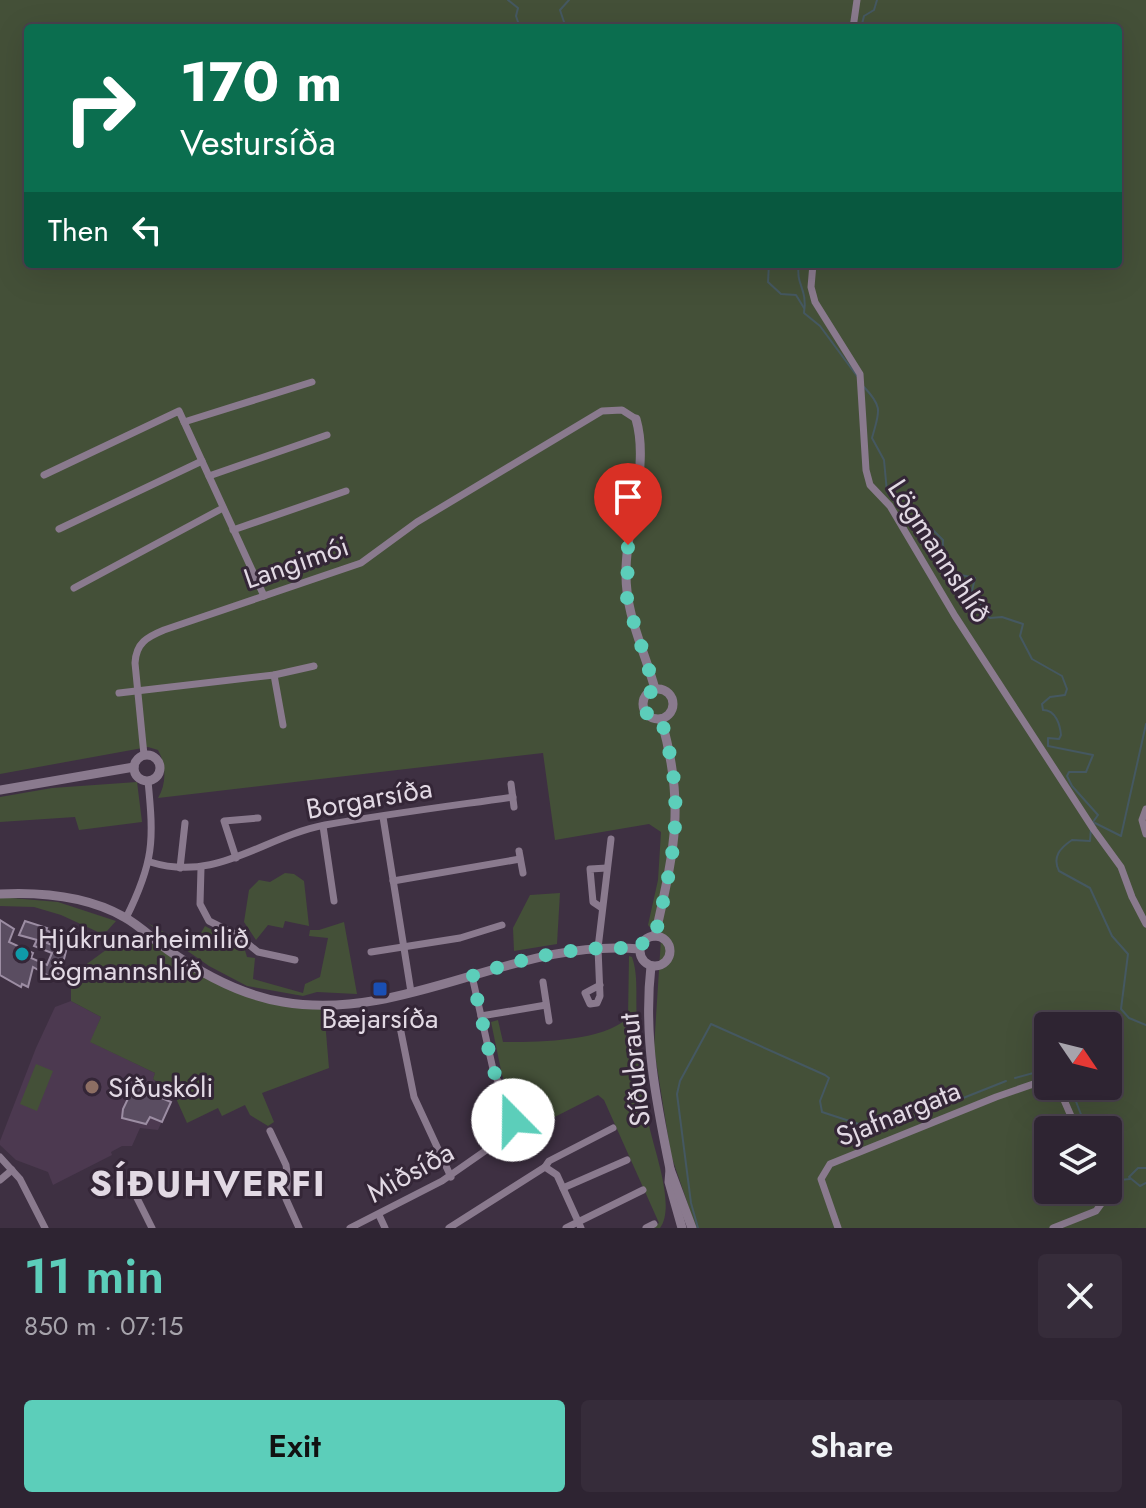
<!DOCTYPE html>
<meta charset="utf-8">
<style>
:root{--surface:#2e2432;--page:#362c3a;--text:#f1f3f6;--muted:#a7a4ac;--line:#49414d;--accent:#5cceba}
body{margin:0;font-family:Jost,sans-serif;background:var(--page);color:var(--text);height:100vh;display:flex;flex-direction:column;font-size:30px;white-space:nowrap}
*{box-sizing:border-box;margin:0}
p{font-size:26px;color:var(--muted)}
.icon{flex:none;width:44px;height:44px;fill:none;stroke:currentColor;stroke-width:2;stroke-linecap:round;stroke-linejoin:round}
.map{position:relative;height:1228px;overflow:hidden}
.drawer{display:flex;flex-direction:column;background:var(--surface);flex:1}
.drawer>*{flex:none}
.top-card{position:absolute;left:24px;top:24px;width:1098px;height:244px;border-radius:8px;box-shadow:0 8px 32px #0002,0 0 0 2px var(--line);background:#0b6e4f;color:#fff;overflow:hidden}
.needle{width:52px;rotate:125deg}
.fabs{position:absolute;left:1034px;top:1012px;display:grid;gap:16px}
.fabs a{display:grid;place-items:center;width:88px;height:88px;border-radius:8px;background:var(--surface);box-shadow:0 8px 32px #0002,0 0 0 2px var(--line);font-size:40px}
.pin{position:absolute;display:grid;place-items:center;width:68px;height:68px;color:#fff;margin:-82px -34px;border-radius:50% 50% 50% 0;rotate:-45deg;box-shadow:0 0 8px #0007}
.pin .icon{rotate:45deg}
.me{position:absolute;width:88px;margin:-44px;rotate:338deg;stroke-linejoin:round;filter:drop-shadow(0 0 6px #0008)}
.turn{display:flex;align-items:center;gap:28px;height:168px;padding:0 24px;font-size:36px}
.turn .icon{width:104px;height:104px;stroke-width:2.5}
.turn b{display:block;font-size:56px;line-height:68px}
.then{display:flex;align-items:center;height:76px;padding:0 24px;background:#0003;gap:16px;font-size:30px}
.round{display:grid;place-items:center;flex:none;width:84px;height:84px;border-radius:8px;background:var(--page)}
.summary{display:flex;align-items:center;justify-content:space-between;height:136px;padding:0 24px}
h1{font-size:48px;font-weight:600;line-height:60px;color:var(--accent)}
.action{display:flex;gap:16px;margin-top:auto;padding:16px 24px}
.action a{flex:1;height:92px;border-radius:8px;background:var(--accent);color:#111;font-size:32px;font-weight:600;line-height:92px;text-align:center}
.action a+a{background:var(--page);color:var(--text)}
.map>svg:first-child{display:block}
.built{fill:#4c3950}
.green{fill:#445038;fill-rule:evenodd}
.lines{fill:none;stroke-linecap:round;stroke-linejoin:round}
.stream{stroke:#455861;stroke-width:2}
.building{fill:#5a4d61;stroke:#9c8da3;stroke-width:2}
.minor{stroke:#8a7a8e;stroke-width:7}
.tertiary{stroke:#8a7a8e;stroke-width:9}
.route{stroke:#5cceba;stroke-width:14;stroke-dasharray:0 25.2}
.culture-dot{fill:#0f9aa8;stroke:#342637;stroke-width:3}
.transit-dot{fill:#1a4fb4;stroke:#342637;stroke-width:3}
.education-dot{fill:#8d6e63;stroke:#342637;stroke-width:3}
.labels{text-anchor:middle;stroke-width:6;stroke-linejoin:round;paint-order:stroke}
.street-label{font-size:28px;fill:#e2d9e4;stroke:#342637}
.poi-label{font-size:28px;fill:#e2d9e4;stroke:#342637;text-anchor:start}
.district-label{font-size:36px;font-weight:bold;letter-spacing:2px;fill:#e2d9e4;stroke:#342637}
</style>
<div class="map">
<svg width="1146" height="1228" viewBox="0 0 1146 1228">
<rect width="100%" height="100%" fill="#3e3042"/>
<polygon class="built" points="71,1001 101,1017 91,1042 155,1073 153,1079 174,1094 158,1130 140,1128 132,1146 122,1146 111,1152 112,1155 53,1185 48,1172 16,1160 0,1145 0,1141 36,1048 55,1007"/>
<g class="green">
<path d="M0,0H1146V1228H696L671,1155L654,1048L661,939L648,925L658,880L661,832L649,824L555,840L543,753L158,798C167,783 166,765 158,750L148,747L0,774ZM28,28H1118V264H28ZM1048,1026H1108V1086H1048ZM1048,1130H1108V1190H1048Z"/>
<polygon points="137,782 142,822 79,830 75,817 0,822 0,797 52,788"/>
<polygon points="285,873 294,874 304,881 309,926 285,921 283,928 268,925 256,940 244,922 249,890 259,880 270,882"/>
<polygon points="560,893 557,944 514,951 513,928 530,895"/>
<polygon points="0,897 58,902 116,921 107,931 98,932 61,915 34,907 0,906"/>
<polygon points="146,922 192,948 205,926 244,947 247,957 255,958 253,979 303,993 305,984 320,977 328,938 309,936 310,930 319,930 344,922 357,994 317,992 303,996 247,986 209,966"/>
<polygon points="125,936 159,946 236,992 324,1009 329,1068 262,1093 274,1122 268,1126 250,1115 245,1105 222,1116 218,1108 187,1123 174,1094 153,1079 155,1073 90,1042 101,1017 71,1001 71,982 84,966"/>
<path d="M629,956L632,957C639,977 635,998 637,1019C639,1054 643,1090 649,1125C654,1150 676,1207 660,1228H651L659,1223L604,1100L598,1095L529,1130L519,1116L520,1113L514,1105L502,1075L491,1022L498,1020L503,1042C538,1042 601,1042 628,1018Z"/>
<polygon points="36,1064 53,1071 37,1111 20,1104"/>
</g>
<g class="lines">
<g class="stream">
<polyline points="508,0 518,8 516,16 520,28"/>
<polyline points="566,28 560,10 569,0"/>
<polyline points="861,28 864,16 874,10 877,0"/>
<polyline points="769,264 768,282 781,294 796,295 804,308"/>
<path d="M799,264C795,285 808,288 804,313L820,326L857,376"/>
<path d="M864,387C884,408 879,412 872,438L884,460L887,492L904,512L933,530L943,540L942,571L975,578L971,595L981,603V608L990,618L1002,617L1023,624L1020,636L1032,659L1062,676L1067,689L1065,695L1050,697L1042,704L1043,710C1056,710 1060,725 1061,735L1059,739L1048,738V746L1093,755L1086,772H1069L1067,776L1072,786L1098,815L1093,822"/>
<polyline points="1095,823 1121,836 1146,724"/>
<path d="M1091,828L1090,841L1072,840C1060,848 1052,857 1059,871L1090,888L1112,936L1128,954L1121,1009L1129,1018L1146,1025"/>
<polyline points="1015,1078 1048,1069"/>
<polyline points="1070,1086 1087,1130"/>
<polyline points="1146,1168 1138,1168 1129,1177 1140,1186 1146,1183"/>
<polyline points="1108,1181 1130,1179"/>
<polyline points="698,1228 691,1203 677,1094 680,1081 711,1024 825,1075 829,1078 820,1101 822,1112 880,1131 1006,1081"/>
</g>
</g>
<g class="building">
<polygon points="0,920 14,929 9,942 33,953 31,958 47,965 52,953 34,946 37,940 19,935 25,921 47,928 46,930 52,933 47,943 66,951 60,975 57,973 54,979 33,967 28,987 22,984 21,987 0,975"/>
<polygon points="134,1086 146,1091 149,1087 160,1092 159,1097 171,1102 162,1122 150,1117 146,1124 122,1118 123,1109"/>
</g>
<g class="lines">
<g class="minor">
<polyline points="853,28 857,0"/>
<polyline points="813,264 811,287 815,302 860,374 866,470 870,485 890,506 955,616 1094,830 1121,867 1132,897 1146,924"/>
<polyline points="184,422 312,382"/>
<polyline points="44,475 179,411 264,596"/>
<polyline points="209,476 327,435"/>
<polyline points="59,529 202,461"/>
<polyline points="233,530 346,491"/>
<polyline points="74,588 223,508"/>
<polyline points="274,675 283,725"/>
<polyline points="119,693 274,675 314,666"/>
<path d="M144,755L135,663C136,643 147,637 164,630L361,563L417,522L602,411L622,410L636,419"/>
<polyline points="511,784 514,807"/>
<polyline points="1146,809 1142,820 1146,834"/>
<polyline points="383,817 411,992"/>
<polyline points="323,826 334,901"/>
<polyline points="519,851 523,873"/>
<polyline points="236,858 224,821 258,818"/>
<path d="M150,862C218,883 262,837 325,825C387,814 450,806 513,797"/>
<polyline points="180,868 185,823"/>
<polyline points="201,868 200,904 209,921 237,935 258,952 295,960"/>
<polyline points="393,881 520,859"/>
<polyline points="602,908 593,902 590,869 607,868"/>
<path d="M126,918C154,862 154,841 148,781"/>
<polyline points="371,952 460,938 502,925"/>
<polyline points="543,982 549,1021"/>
<polyline points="600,985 585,993 590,1004 597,1003 600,996 598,948 611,839"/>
<polyline points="481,1016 546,1005"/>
<polyline points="400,1027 414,1097 451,1177"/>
<polyline points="1058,1086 1077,1130"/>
<polyline points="270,1131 286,1165 288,1179 286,1199 299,1228"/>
<polyline points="0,1157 20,1179 45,1228"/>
<polyline points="545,1167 549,1161 613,1128"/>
<polyline points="0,1180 12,1170"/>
<polyline points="563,1188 627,1160"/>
<polyline points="136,1196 152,1228"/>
<polyline points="379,1215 385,1228"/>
<polyline points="350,1228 442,1181 512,1132 513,1120 493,1069 472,976"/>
<polyline points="449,1228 545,1167 557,1175 581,1228"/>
<polyline points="566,1228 643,1190"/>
<polyline points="646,1228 654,1224"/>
<polyline points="838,1228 821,1179 830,1164 996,1097 1048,1079"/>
<polyline points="1053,1228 1096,1211 1104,1200 1102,1190"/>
</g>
<g class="tertiary">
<path d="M636,419C650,468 626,522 626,571C625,614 644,649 655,689"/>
<circle cx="658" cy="704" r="15"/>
<circle cx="147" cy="768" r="13"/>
<polyline points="0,790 134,767"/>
<path d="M0,894C41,892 87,896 124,917C139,925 153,939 168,950C202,974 240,995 283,1002C406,1023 517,937 640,949"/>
<circle cx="655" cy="951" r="15"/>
<path d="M655,936C674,851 686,805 661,719"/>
<path d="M651,966C643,1036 656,1101 670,1169L669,1182L682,1228"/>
<polyline points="670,1169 692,1228"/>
</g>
</g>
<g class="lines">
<path class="route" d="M513,1120L493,1069L472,976C526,957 582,944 640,949L644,940L655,936C675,852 686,803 661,719L650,717L644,710L645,696L655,689L627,601L628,545"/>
</g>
<circle class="culture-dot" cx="22" cy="954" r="8"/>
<rect class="transit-dot" x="372" y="981" width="16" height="16" rx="4"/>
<circle class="education-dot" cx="92" cy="1087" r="8"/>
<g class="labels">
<g class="street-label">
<text transform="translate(940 551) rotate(57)" y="10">Lögmannshlíð</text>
<text transform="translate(296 562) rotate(-19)" y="10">Langimói</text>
<text transform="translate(369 798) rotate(-10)" y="10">Borgarsíða</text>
<text transform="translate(634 1070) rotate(-96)" y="10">Síðubraut</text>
<text transform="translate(898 1113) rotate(-22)" y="10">Sjafnargata</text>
<text transform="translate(410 1172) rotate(-29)" y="10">Miðsíða</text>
</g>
<g class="poi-label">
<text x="38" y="948">Hjúkrunarheimilið<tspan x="38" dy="32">Lögmannshlíð</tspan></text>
<text x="380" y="1028" text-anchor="middle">Bæjarsíða</text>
<text x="108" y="1097">Síðuskóli</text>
</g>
<g class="district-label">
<text x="208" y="1196">SÍÐUHVERFI</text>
</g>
</g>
</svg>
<div class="fabs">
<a><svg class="needle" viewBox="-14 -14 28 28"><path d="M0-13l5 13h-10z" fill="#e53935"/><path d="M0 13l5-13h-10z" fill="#a7a4ac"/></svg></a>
<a><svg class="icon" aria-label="layers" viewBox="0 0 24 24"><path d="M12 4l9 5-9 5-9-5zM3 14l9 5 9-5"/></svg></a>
</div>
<div class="pin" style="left:628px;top:545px;background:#d93025"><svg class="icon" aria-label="arrive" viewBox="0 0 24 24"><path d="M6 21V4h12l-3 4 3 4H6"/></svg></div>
<svg class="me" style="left:513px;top:1120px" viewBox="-20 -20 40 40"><circle r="19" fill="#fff"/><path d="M0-13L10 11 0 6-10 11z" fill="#5cceba"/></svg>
<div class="top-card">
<div class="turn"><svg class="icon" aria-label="right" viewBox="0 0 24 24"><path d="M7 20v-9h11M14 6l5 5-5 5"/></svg><div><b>170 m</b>Vestursíða</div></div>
<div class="then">Then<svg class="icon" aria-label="left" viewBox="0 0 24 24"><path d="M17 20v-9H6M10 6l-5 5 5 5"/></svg></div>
</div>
</div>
<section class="drawer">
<div class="summary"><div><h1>11 min</h1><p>850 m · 07:15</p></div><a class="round"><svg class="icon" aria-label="close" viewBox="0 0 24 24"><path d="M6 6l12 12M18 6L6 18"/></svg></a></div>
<div class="action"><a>Exit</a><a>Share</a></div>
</section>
